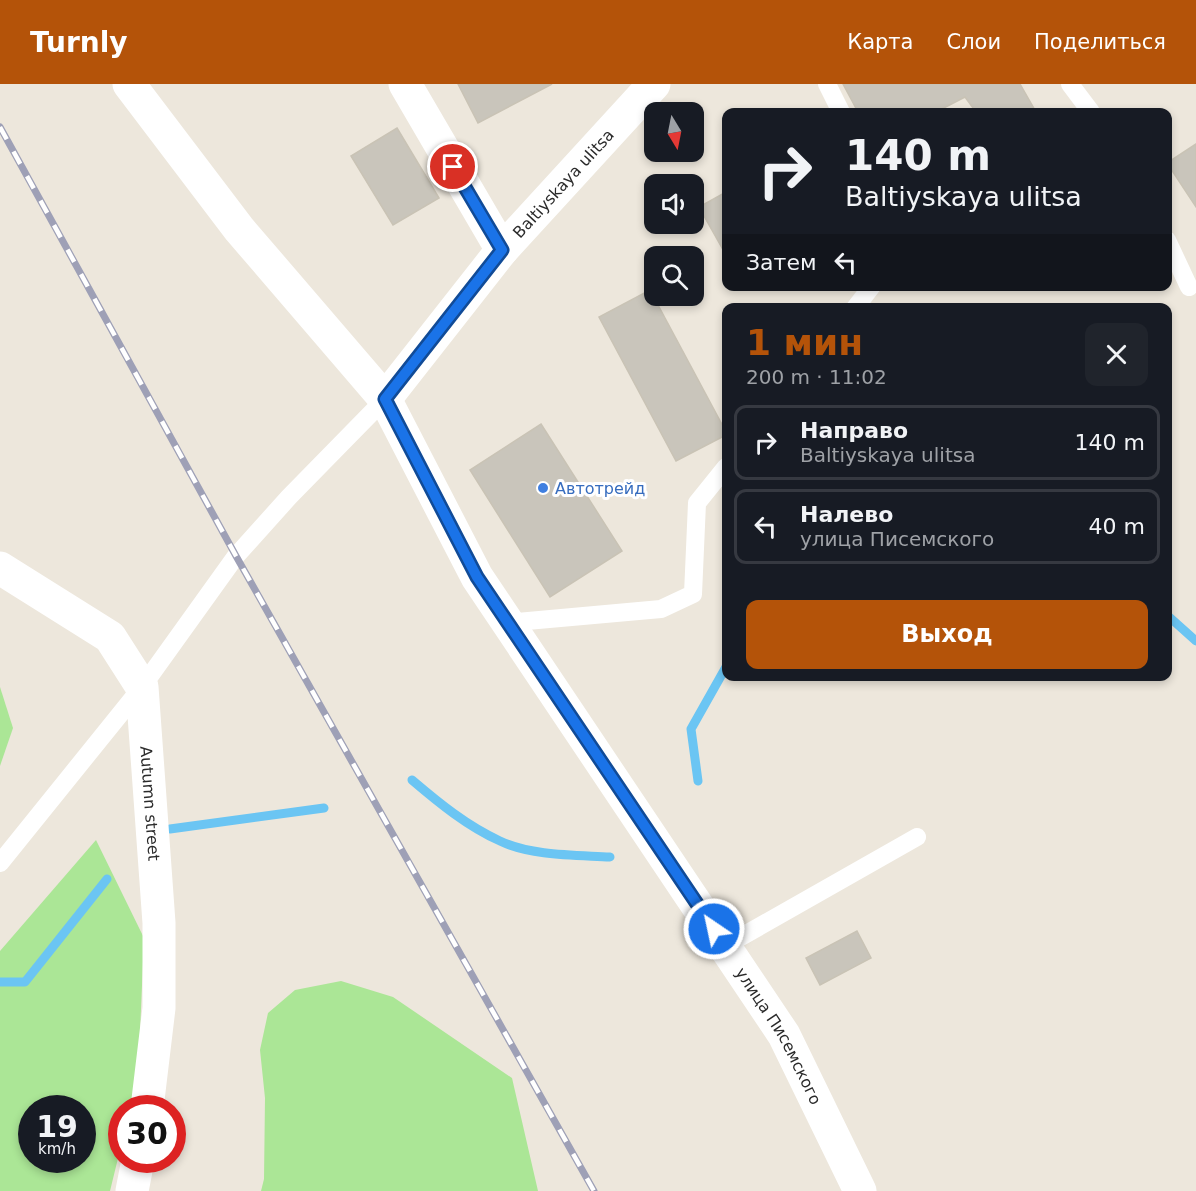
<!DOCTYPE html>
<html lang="ru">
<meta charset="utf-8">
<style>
:root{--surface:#171b24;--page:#20242c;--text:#f1f3f6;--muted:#9ea1a6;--line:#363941;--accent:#b45309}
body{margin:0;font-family:"DejaVu Sans",sans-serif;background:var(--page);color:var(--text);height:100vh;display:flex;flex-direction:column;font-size:22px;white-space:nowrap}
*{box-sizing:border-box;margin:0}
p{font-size:20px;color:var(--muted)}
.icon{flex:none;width:33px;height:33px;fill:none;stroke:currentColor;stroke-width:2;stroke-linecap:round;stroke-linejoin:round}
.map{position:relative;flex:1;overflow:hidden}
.drawer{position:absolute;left:722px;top:219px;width:450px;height:378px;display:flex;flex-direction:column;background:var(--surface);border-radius:12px;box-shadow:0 3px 9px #0003}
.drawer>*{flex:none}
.guide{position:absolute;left:722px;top:24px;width:450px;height:183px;border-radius:12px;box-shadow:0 3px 9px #0003;background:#171b24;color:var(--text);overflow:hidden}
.needle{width:39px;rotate:170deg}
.buttons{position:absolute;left:644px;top:18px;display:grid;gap:12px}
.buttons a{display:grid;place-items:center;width:60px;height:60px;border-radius:12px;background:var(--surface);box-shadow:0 3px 9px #0003;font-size:30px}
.speed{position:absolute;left:18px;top:1011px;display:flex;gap:12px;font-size:30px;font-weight:700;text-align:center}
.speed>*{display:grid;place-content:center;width:78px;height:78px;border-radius:50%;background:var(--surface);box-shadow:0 3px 9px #0003;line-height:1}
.speed small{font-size:15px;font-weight:400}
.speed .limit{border:9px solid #d22;background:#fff;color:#111}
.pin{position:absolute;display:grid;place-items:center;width:51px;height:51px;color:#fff;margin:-26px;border:3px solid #fff;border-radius:50%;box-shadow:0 2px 6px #0007}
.me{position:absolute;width:66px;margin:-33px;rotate:326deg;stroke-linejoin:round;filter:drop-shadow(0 0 4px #0008)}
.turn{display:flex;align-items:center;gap:21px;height:126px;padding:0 24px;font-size:27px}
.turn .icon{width:78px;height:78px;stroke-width:2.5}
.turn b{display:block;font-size:42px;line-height:51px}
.then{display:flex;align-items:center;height:57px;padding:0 24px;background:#0003;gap:12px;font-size:22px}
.round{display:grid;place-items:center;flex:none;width:63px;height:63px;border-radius:12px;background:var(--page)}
.summary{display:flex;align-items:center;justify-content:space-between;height:102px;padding:0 24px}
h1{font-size:36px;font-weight:600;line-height:45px;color:var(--accent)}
.action{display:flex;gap:12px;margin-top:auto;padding:12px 24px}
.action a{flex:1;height:69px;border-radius:12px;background:var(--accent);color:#fff;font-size:24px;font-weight:600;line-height:69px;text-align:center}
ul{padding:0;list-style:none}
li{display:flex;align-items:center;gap:18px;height:75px;margin:0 12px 9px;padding:0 12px;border:3px solid var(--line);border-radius:12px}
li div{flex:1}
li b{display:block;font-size:22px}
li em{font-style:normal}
header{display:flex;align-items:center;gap:36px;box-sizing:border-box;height:84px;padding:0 30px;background:var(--accent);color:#fff}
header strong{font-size:28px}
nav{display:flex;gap:33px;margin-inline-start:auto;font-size:21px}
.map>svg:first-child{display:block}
.green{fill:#abe696;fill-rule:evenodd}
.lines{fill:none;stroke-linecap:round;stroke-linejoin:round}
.stream{stroke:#6bc5f3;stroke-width:9}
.building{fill:#c9c5bb;stroke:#c9c3b5;stroke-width:1.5}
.service{stroke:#fff;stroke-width:18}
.minor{stroke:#fff;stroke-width:33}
.tertiary{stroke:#fff;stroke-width:33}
.rail-casing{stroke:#9ea0b6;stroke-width:7}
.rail{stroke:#fff;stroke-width:4.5;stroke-dasharray:14;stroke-linecap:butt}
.route-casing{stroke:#114b97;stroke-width:15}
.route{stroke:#1a73e8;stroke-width:10}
.shop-dot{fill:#3f7fe0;stroke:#fff;stroke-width:2}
.labels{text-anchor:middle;stroke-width:6;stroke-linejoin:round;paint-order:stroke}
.street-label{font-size:16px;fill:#2b2b2b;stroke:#fff}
.shop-label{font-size:16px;fill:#366cbe;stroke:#fff;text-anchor:start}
</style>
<header>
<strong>Turnly</strong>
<nav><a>Карта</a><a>Слои</a><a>Поделиться</a></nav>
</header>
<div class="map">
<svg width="1196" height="1107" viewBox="0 0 1196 1107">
<rect width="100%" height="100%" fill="#ede7dc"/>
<g class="green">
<polygon points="0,603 13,644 0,682"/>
<path d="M96,756L144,854L138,996L131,1024H122L121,1062L110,1107H0V867ZM32,1024H82V1076H32Z"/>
<polygon points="341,897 393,913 512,994 538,1107 261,1107 264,1095 265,1014 260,966 268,929 295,906"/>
</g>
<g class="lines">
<g class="stream">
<polyline points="1167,531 1196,557"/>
<path d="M412,696C439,719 467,742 500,757C531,772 576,771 610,773"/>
<polyline points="698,697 691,645 726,583"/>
<polyline points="170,745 324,724"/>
<polyline points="0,898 25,898 107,795"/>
</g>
</g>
<g class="building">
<polygon points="458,0 552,0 478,39"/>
<polygon points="843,0 1020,0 1036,28 976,28 965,13 936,28 858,28"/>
<polygon points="397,44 439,114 393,141 351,72"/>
<polygon points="1196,60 1196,123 1167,79"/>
<polygon points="726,108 726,171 699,123"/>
<polygon points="650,206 726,348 726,351 676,377 599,233"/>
<polygon points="541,340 622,467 550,513 470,386"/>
<polygon points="857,847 871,874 820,901 806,874"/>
</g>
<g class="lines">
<g class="service">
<polyline points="827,0 841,28"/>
<polyline points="1070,0 1091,28"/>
<polyline points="1167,156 1189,203"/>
<polyline points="855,224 872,202"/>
<polyline points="506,539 661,525 693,510 697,419 726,383"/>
<polyline points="0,779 142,603 236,472 289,413 385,315"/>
<polyline points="725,862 917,753"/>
</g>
<g class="minor">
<polyline points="405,0 502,166"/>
<path id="s1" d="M385,315L477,493L784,951L860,1107"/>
<path id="s2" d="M0,484L110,553L142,603L159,839V924L147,1024"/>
<polyline points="132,1107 138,1076"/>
</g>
<path class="tertiary" id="s3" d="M129,0L239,145L385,315L502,166L654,0"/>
<defs>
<polyline id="rail" points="0,43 236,472 594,1107"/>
</defs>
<use href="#rail" class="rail-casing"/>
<use href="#rail" class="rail"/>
</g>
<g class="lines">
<defs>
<polyline id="route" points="453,83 502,166 385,315 477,493 714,845"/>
</defs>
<use href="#route" class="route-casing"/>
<use href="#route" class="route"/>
</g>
<circle class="shop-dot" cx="543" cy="404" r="6"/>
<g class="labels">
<g class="street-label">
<text dy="6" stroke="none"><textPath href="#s3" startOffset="686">Baltiyskaya ulitsa</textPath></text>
<text dy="6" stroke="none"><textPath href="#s2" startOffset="306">Autumn street</textPath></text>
<text dy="6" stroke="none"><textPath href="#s1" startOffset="750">улица Писемского</textPath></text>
</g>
<g class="shop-label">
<text x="555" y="410">Автотрейд</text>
</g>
</g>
</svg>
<div class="buttons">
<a><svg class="needle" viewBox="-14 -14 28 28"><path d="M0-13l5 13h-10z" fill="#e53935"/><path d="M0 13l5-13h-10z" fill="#9ea1a6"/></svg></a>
<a><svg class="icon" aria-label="sound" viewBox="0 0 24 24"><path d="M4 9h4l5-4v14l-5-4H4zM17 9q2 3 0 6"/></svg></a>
<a><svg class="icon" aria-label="search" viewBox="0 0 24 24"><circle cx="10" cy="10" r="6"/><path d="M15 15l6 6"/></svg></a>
</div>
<div class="speed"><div>19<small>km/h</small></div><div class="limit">30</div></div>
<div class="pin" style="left:453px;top:83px;background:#d93025"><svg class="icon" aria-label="arrive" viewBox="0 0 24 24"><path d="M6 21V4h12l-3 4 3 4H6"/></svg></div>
<svg class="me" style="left:714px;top:845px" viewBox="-20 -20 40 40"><circle r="17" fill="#1a73e8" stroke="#fff" stroke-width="3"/><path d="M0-11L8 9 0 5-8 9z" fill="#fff"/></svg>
<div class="guide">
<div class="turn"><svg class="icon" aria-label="right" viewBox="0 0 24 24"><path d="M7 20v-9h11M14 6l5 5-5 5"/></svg><div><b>140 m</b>Baltiyskaya ulitsa</div></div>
<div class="then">Затем<svg class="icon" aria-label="left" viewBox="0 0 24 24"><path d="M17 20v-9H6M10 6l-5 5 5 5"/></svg></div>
</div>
<section class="drawer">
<div class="summary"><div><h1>1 мин</h1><p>200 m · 11:02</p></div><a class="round"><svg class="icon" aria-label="close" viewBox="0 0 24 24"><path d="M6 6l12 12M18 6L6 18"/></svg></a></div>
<ul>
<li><svg class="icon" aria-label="right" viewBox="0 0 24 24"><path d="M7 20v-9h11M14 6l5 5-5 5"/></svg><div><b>Направо</b><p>Baltiyskaya ulitsa</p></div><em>140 m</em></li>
<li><svg class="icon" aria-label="left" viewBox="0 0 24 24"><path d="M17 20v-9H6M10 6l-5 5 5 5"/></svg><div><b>Налево</b><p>улица Писемского</p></div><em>40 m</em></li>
</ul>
<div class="action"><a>Выход</a></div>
</section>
</div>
